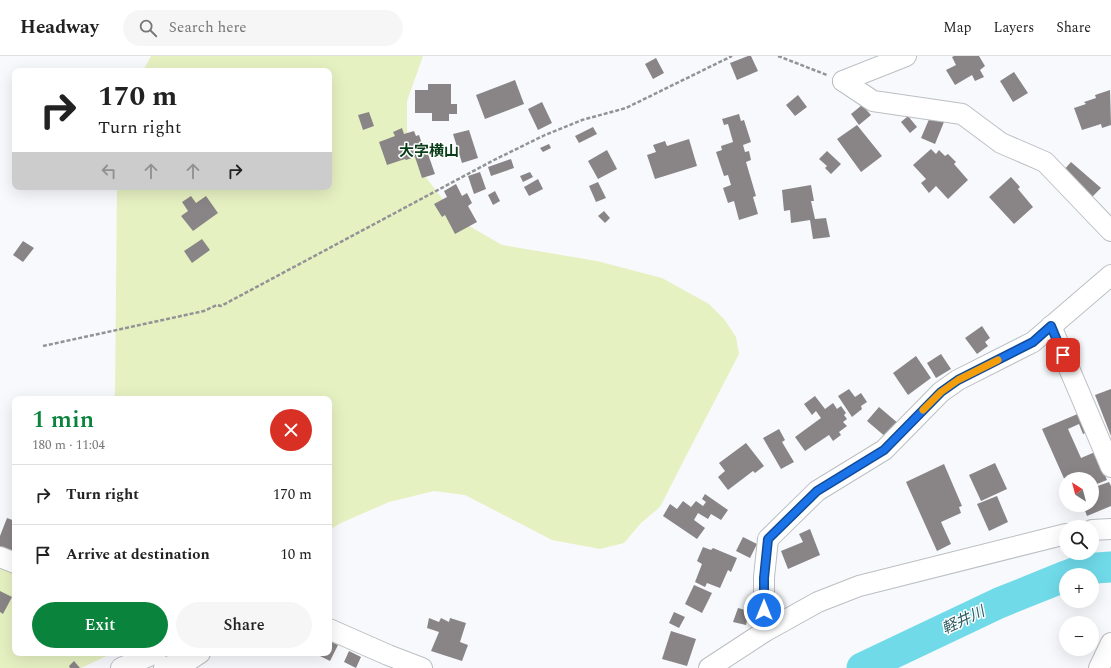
<!DOCTYPE html>
<meta charset="utf-8">
<style>
:root{--surface:#fff;--page:#f6f6f6;--text:#222;--muted:#767676;--line:#e0e0e0;--accent:#0a833c}
body{margin:0;font-family:Spectral,"Noto Sans JP",serif;background:var(--page);color:var(--text);height:100vh;display:flex;flex-direction:column;font-size:15px;white-space:nowrap}
*{box-sizing:border-box;margin:0}
p{font-size:13px;color:var(--muted)}
.icon{flex:none;width:22px;height:22px;fill:none;stroke:currentColor;stroke-width:2;stroke-linecap:round;stroke-linejoin:round}
.map{position:relative;flex:1;overflow:hidden}
.side{position:absolute;left:12px;top:340px;width:320px;height:260px;display:flex;flex-direction:column;background:var(--surface);border-radius:8px;box-shadow:0 4px 16px #0002}
.side>*{flex:none}
.hud{position:absolute;left:12px;top:12px;width:320px;height:122px;border-radius:8px;box-shadow:0 4px 16px #0002;background:#fff;color:var(--text);overflow:hidden}
.needle{width:26px;rotate:324deg}
.buttons{position:absolute;left:1059px;top:416px;display:grid;gap:8px}
.buttons a{display:grid;place-items:center;width:40px;height:40px;border-radius:50%;background:var(--surface);box-shadow:0 4px 16px #0002;font-size:20px}
.pin{position:absolute;display:grid;place-items:center;width:34px;height:34px;color:#fff;margin:-17px;border-radius:8px;box-shadow:0 2px 6px #0006}
.me{position:absolute;width:44px;margin:-22px;rotate:0deg;stroke-linejoin:round;filter:drop-shadow(0 0 3px #0008)}
.turn{display:flex;align-items:center;gap:14px;height:84px;padding:0 20px;font-size:18px}
.turn .icon{width:52px;height:52px;stroke-width:2.5}
.turn b{display:block;font-size:28px;line-height:34px}
.lanes{display:flex;align-items:center;height:38px;padding:0 20px;background:#0003;justify-content:center;gap:20px;direction:ltr}
.lanes .off{opacity:.35}
.round{display:grid;place-items:center;flex:none;width:42px;height:42px;border-radius:21px;background:var(--page)}
.overview{display:flex;align-items:center;justify-content:space-between;height:68px;padding:0 20px}
h1{font-size:24px;font-weight:600;line-height:30px;color:var(--accent)}
.primary-button{display:flex;gap:8px;margin-top:auto;padding:8px 20px}
.primary-button a{flex:1;height:46px;border-radius:24px;background:var(--accent);color:#fff;font-size:16px;font-weight:600;line-height:46px;text-align:center}
.primary-button a+a{background:var(--page);color:var(--text)}
ul{padding:0;list-style:none}
li{display:flex;align-items:center;gap:12px;height:60px;padding:0 20px;border-top:1px solid var(--line)}
li div{flex:1}
li b{display:block;font-size:15px}
li em{font-style:normal}
header{display:flex;align-items:center;gap:24px;box-sizing:border-box;height:56px;padding:0 20px;background:var(--surface);border-bottom:1px solid var(--line)}
header strong{font-size:19px}
nav{display:flex;gap:22px;margin-inline-start:auto;font-size:14px}
.search{width:280px;height:36px;background:var(--page);display:flex;align-items:center;gap:10px;box-sizing:border-box;padding:0 14px;border-radius:22px;color:var(--muted);font-size:15px}
.map>svg:first-child{display:block}
.green{fill:#e6f1c2}
.lines{fill:none;stroke-linecap:round;stroke-linejoin:round}
.river{stroke:#70dae9;stroke-width:31}
.building{fill:#898587}
.street-casing{stroke:#bcbfc2;stroke-width:22}
.path{stroke:#919395;stroke-width:2.5;stroke-dasharray:4 2;stroke-linecap:butt}
.street{stroke:#fff;stroke-width:20}
.route-casing{stroke:#114b97;stroke-width:10}
.route{stroke:#1a73e8;stroke-width:7}
.slow{stroke:#f59e0b;stroke-width:7}
.labels{text-anchor:middle;stroke-width:3;stroke-linejoin:round;paint-order:stroke}
.neighbourhood-label{font-size:15px;font-weight:bold;fill:#0a3e1b;stroke:#fff}
.water-label{font-size:15px;font-style:italic;fill:#2b5a60;stroke:#fff}
</style>
<header>
<strong>Headway</strong>
<div class="search"><svg class="icon" aria-label="search" viewBox="0 0 24 24"><circle cx="10" cy="10" r="6"/><path d="M15 15l6 6"/></svg>Search here</div>
<nav><a>Map</a><a>Layers</a><a>Share</a></nav>
</header>
<div class="map">
<svg width="1111" height="612" viewBox="0 0 1111 612">
<rect width="100%" height="100%" fill="#f7f9fc"/>
<g class="green">
<polygon points="151,0 423,0 407,45 407,75 427,123 459,164 502,189 597,205 662,222 709,248 724,263 736,281 739,298 684,404 660,451 641,467 624,487 600,493 552,484 465,439 434,435 389,446 341,467 329,474 329,343 114,343 115,337 117,131 329,131 329,15 143,15"/>
<polygon points="15,477 15,597 113,597 81,612 0,612 0,483"/>
</g>
<g class="lines">
<g class="river">
<polyline points="1069,519 1083,513 1111,511"/>
<polyline points="862,612 999,547 1066,520"/>
</g>
</g>
<g class="building">
<polygon points="748,0 751,0 758,15 737,24 730,7"/>
<polygon points="954,0 979,0 985,10 980,14 984,21 975,25 972,19 955,29 946,14 956,9 952,1"/>
<polygon points="656,2 664,17 653,23 645,8"/>
<polygon points="1014,16 1028,37 1013,46 1000,25"/>
<polygon points="515,24 524,48 485,63 476,39"/>
<polygon points="428,28 451,28 451,48 457,48 457,58 449,58 449,65 432,65 432,57 415,57 415,34 428,34"/>
<polygon points="1110,34 1111,69 1102,72 1101,68 1082,74 1074,52 1086,48 1084,46 1096,42 1095,39"/>
<polygon points="798,39 807,51 795,60 786,49"/>
<polygon points="542,46 552,67 538,74 528,53"/>
<polygon points="862,49 871,59 859,69 851,58"/>
<polygon points="369,56 374,70 363,74 358,59"/>
<polygon points="739,58 741,65 744,64 751,86 743,89 745,96 749,95 751,104 746,106 756,140 753,141 758,158 739,164 734,145 728,147 723,132 731,129 728,119 724,120 716,96 722,94 721,90 733,86 728,68 724,69 722,63"/>
<polygon points="908,60 917,71 910,77 901,66"/>
<polygon points="930,61 944,66 935,88 921,82"/>
<polygon points="857,69 882,100 861,116 837,83"/>
<polygon points="593,71 597,78 579,87 575,80"/>
<polygon points="402,72 404,78 414,75 416,80 419,79 426,99 428,98 435,118 422,122 415,101 406,104 405,103 387,109 379,86 395,80 393,76"/>
<polygon points="469,74 478,102 462,107 453,78"/>
<polygon points="689,83 697,110 655,123 647,99 656,96 653,89 665,85 667,90"/>
<polygon points="549,88 551,92 543,96 540,92"/>
<polygon points="931,93 936,98 939,94 945,100 948,98 956,106 954,108 968,124 948,143 936,130 929,137 921,127 926,123 913,109"/>
<polygon points="607,94 617,113 598,123 588,105"/>
<polygon points="827,95 841,108 831,118 825,112 827,110 819,103"/>
<polygon points="511,103 514,112 491,120 488,111"/>
<polygon points="1071,106 1101,132 1091,142 1063,115"/>
<polygon points="480,116 486,133 474,138 468,120"/>
<polygon points="530,116 533,121 523,126 520,120"/>
<polygon points="1011,121 1020,131 1018,133 1033,151 1014,168 989,141"/>
<polygon points="538,123 543,133 529,140 524,131"/>
<polygon points="598,126 606,142 596,146 589,130"/>
<polygon points="456,128 462,140 467,137 472,147 468,150 477,166 455,178 445,159 442,161 434,148 447,141 444,135"/>
<polygon points="811,129 814,145 811,145 815,163 826,162 830,181 813,183 810,164 791,167 790,154 784,155 782,134"/>
<polygon points="495,135 500,145 493,149 488,139"/>
<polygon points="191,140 196,147 206,140 218,157 193,175 181,160 188,155 182,146"/>
<polygon points="604,155 610,162 605,167 598,160"/>
<polygon points="202,183 210,194 192,207 184,195"/>
<polygon points="23,185 34,192 23,206 13,199"/>
<polygon points="982,270 990,282 985,286 988,290 977,298 965,282"/>
<polygon points="941,298 951,313 936,322 927,307"/>
<polygon points="916,300 931,322 908,339 893,317"/>
<polygon points="849,333 855,341 861,337 867,346 861,350 862,353 852,361 838,340"/>
<polygon points="1111,333 1111,380 1095,339"/>
<polygon points="815,340 825,353 833,347 837,353 841,350 846,357 844,359 847,363 843,366 847,370 839,376 841,379 833,385 829,379 805,395 795,381 821,362 816,355 812,359 804,348"/>
<polygon points="879,351 899,368 887,382 867,365"/>
<polygon points="1080,357 1090,375 1083,378 1079,368 1068,373 1081,402 1095,396 1107,424 1092,430 1092,423 1066,423 1066,427 1042,373"/>
<polygon points="779,373 785,384 782,386 794,406 781,413 763,382"/>
<polygon points="746,387 764,410 755,417 753,415 728,434 718,421 725,415 719,407"/>
<polygon points="995,407 1007,433 981,445 969,419"/>
<polygon points="944,408 962,450 959,451 961,457 941,466 951,488 937,495 906,426"/>
<polygon points="1109,426 1111,430 1111,450 1087,460 1083,449 1092,449 1092,432"/>
<polygon points="705,438 728,454 721,464 711,458 708,463 698,457 694,464 705,472 697,483 663,460 670,448 677,453 683,445 691,451 696,445 703,450 706,446 702,443"/>
<polygon points="997,440 1008,466 989,475 977,448"/>
<polygon points="7,462 15,465 15,501 0,496 0,480"/>
<polygon points="810,473 820,499 788,513 781,495 803,486 799,478"/>
<polygon points="743,481 757,488 750,502 736,495"/>
<polygon points="703,491 711,494 713,492 737,502 731,516 728,514 720,532 707,527 705,531 695,526 702,508 697,505"/>
<polygon points="694,529 712,537 702,557 685,548"/>
<polygon points="0,535 12,541 3,558 0,556"/>
<polygon points="738,552 749,555 746,569 733,566"/>
<polygon points="674,556 685,561 679,572 669,567"/>
<polygon points="429,562 439,566 441,562 449,566 450,562 466,567 460,586 468,589 462,605 431,595 439,576 427,572"/>
<polygon points="671,575 696,583 687,610 662,603"/>
<polygon points="329,585 338,589 330,605 314,597 329,597"/>
<polygon points="349,595 361,601 356,612 344,606"/>
<polygon points="74,605 80,612 70,612 69,610"/>
</g>
<g class="lines">
<defs>
<g id="street">
<polyline points="843,25 873,45 962,58 1001,87 1045,106 1111,175"/>
<polyline points="843,25 906,0"/>
<polyline points="1051,270 1111,411"/>
<polyline points="1092,474 1111,473"/>
<polyline points="0,501 15,507"/>
<polyline points="329,573 388,599 422,612"/>
<polyline points="764,576 764,521 768,483 817,435 884,394 941,336 958,324 1033,286 1111,219"/>
<polyline points="121,612 156,597"/>
<polyline points="164,612 191,603 200,597"/>
<polyline points="709,612 764,576 818,546 859,530 1066,478"/>
<polyline points="1099,612 1111,587"/>
</g>
</defs>
<use href="#street" class="street-casing"/>
<g class="path">
<polyline points="778,0 827,19"/>
<polyline points="43,290 204,255 217,249 221,250 494,104 545,79 582,64 626,52 732,0"/>
</g>
<use href="#street" class="street"/>
</g>
<g class="lines">
<defs>
<polyline id="route" points="764,554 764,522 768,483 817,435 884,394 941,336 958,324 1033,286 1051,270 1063,299"/>
</defs>
<use href="#route" class="route-casing"/>
<use href="#route" class="route"/>
<polyline class="slow" points="923,354 941,336 958,324 998,304"/>
</g>
<g class="labels">
<g class="neighbourhood-label">
<text x="429" y="100">大字横山</text>
</g>
<g class="water-label">
<text transform="translate(963 564) rotate(-25)" y="5">軽井川</text>
</g>
</g>
</svg>
<div class="buttons">
<a><svg class="needle" viewBox="-14 -14 28 28"><path d="M0-13l5 13h-10z" fill="#e53935"/><path d="M0 13l5-13h-10z" fill="#767676"/></svg></a>
<a><svg class="icon" aria-label="search" viewBox="0 0 24 24"><circle cx="10" cy="10" r="6"/><path d="M15 15l6 6"/></svg></a>
<a>+</a>
<a>−</a>
</div>
<div class="pin" style="left:1063px;top:299px;background:#d93025"><svg class="icon" aria-label="arrive" viewBox="0 0 24 24"><path d="M6 21V4h12l-3 4 3 4H6"/></svg></div>
<svg class="me" style="left:764px;top:554px" viewBox="-20 -20 40 40"><circle r="17" fill="#1a73e8" stroke="#fff" stroke-width="3"/><path d="M0-11L8 9 0 5-8 9z" fill="#fff"/></svg>
<div class="hud">
<div class="turn"><svg class="icon" aria-label="right" viewBox="0 0 24 24"><path d="M7 20v-9h11M14 6l5 5-5 5"/></svg><div><b>170 m</b>Turn right</div></div>
<div class="lanes"><svg class="icon off" aria-label="left" viewBox="0 0 24 24"><path d="M17 20v-9H6M10 6l-5 5 5 5"/></svg><svg class="icon off" aria-label="ahead" viewBox="0 0 24 24"><path d="M12 20V5M6 11l6-6 6 6"/></svg><svg class="icon off" aria-label="ahead" viewBox="0 0 24 24"><path d="M12 20V5M6 11l6-6 6 6"/></svg><svg class="icon" aria-label="right" viewBox="0 0 24 24"><path d="M7 20v-9h11M14 6l5 5-5 5"/></svg></div>
</div>
<section class="side">
<div class="overview"><div><h1>1 min</h1><p>180 m · 11:04</p></div><a class="round" style="background:#d93025;color:#fff"><svg class="icon" aria-label="close" viewBox="0 0 24 24"><path d="M6 6l12 12M18 6L6 18"/></svg></a></div>
<ul>
<li><svg class="icon" aria-label="right" viewBox="0 0 24 24"><path d="M7 20v-9h11M14 6l5 5-5 5"/></svg><div><b>Turn right</b></div><em>170 m</em></li>
<li><svg class="icon" aria-label="arrive" viewBox="0 0 24 24"><path d="M6 21V4h12l-3 4 3 4H6"/></svg><div><b>Arrive at destination</b></div><em>10 m</em></li>
</ul>
<div class="primary-button"><a>Exit</a><a>Share</a></div>
</section>
</div>
